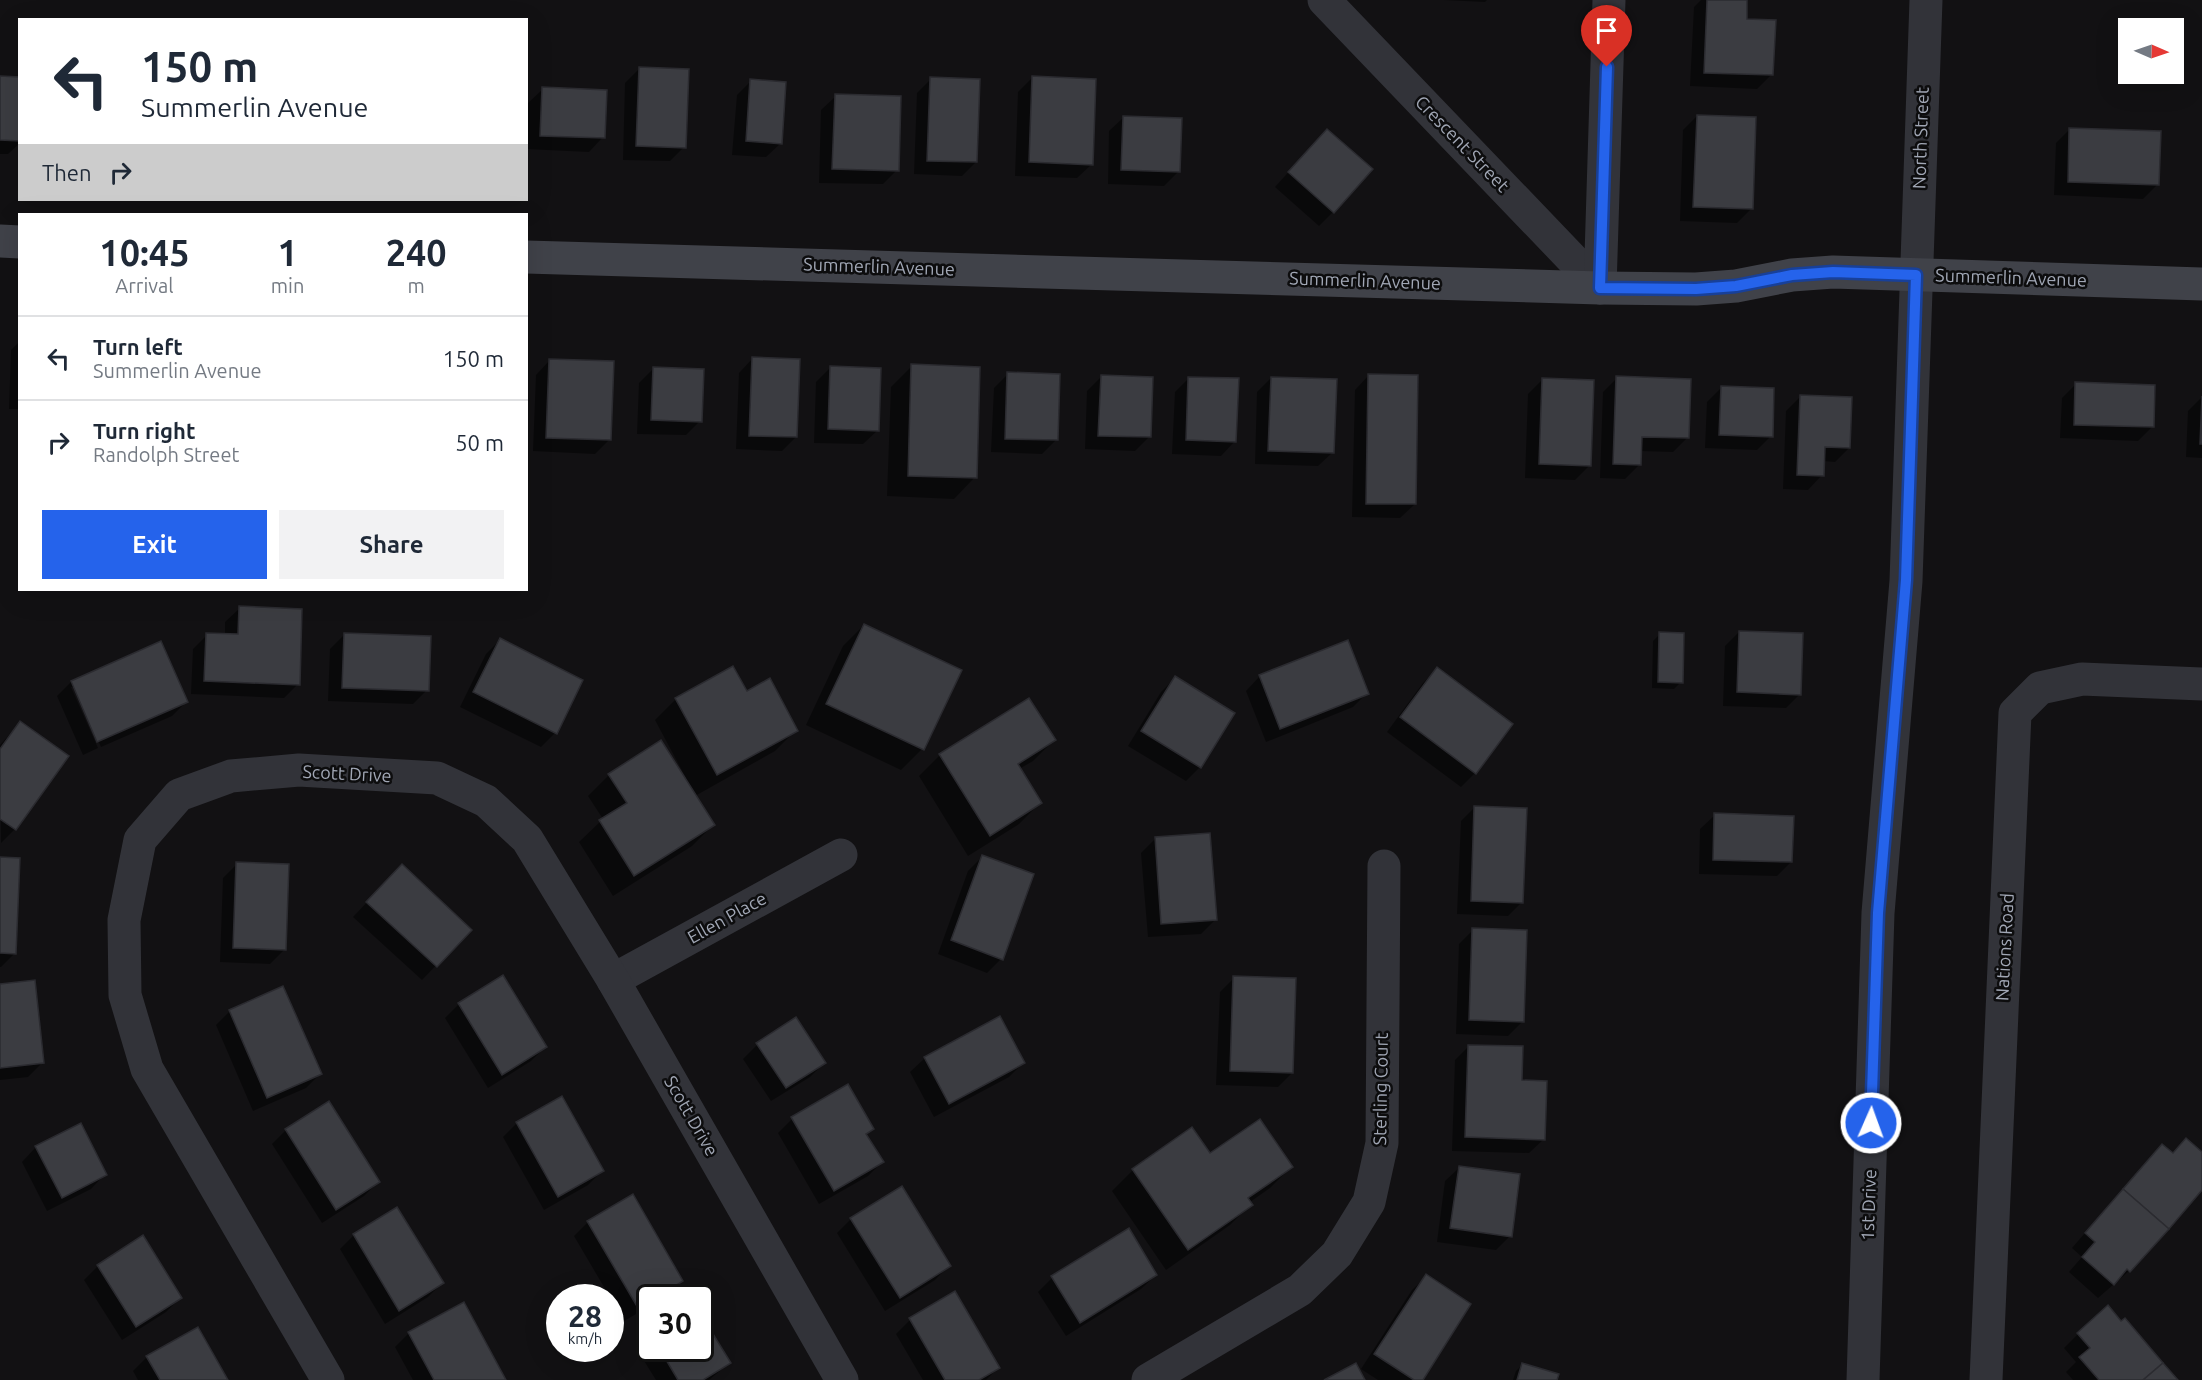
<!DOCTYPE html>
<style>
:root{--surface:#fff;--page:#f2f2f3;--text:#1f2937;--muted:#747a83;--line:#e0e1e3;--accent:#2563eb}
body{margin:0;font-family:Ubuntu,sans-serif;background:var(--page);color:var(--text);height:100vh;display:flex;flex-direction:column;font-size:22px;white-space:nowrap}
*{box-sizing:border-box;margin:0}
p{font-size:20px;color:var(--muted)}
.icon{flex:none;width:33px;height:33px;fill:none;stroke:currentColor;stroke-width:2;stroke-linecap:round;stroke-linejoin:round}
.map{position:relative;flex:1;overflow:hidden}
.panel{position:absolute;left:18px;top:213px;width:510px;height:378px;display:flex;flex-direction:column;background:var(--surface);border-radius:0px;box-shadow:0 6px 24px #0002}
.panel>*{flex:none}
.top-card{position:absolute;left:18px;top:18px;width:510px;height:183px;border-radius:0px;box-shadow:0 6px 24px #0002;background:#fff;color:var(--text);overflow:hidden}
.needle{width:39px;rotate:92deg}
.controls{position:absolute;left:2118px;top:18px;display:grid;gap:12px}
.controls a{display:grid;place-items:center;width:66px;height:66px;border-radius:0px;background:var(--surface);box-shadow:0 6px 24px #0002;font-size:30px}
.speed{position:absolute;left:546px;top:1284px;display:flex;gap:12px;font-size:30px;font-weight:700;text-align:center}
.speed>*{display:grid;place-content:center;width:78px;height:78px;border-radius:50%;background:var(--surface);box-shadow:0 6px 24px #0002;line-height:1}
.speed small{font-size:15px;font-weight:400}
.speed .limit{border:3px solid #111;border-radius:9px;background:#fff;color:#111}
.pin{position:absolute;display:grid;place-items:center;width:51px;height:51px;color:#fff;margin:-62px -26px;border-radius:50% 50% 50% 0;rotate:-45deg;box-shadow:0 0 6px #0007}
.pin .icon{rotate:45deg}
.me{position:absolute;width:66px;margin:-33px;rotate:2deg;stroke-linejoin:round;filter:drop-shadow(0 0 4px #0008)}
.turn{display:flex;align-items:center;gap:21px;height:126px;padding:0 24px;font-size:27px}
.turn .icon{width:78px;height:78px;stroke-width:2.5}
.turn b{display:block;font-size:42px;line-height:51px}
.then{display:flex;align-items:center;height:57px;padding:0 24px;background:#0003;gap:12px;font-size:22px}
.eta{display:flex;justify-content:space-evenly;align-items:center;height:102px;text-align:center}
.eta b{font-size:36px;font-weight:600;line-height:42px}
.primary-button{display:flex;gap:12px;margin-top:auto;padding:12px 24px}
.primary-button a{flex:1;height:69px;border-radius:0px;background:var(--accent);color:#fff;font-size:24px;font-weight:600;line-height:69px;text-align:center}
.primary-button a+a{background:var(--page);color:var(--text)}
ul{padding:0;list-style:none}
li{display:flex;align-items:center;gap:18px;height:84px;padding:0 24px;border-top:2px solid var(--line)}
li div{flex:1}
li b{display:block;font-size:22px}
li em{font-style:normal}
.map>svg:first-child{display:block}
.shadow{fill:#0007}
.building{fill:#3b3c41;stroke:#2b2b30;stroke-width:1.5}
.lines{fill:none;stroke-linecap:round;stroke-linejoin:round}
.street{stroke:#323339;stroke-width:33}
.secondary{stroke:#404249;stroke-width:33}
.route-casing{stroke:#184099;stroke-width:15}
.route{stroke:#2563eb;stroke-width:10}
.labels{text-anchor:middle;stroke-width:5;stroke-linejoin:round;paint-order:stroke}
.street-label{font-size:18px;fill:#a1a7b5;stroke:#0d0d0e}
</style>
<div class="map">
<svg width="2202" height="1380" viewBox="0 0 2202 1380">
<rect width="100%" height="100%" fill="#121113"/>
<g class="shadow">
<polygon points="1444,0 1487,0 1485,2"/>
<polygon points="1701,0 1746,0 1745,20 1772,74 1757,89 1690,86 1694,7"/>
<polygon points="639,69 684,147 670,161 623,160 625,83"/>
<polygon points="0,78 20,79 20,143 8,154 0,154"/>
<polygon points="1032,78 1092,164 1077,178 1015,176 1018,92"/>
<polygon points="931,79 976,162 962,176 914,174 917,93"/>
<polygon points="751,81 781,143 766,157 732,155 737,95"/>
<polygon points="543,89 603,137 589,152 526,149 528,103"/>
<polygon points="836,96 897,170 883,184 819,183 821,110"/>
<polygon points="1697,116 1751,209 1737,223 1680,221 1683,130"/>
<polygon points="1124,117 1178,172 1164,186 1108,184 1109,131"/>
<polygon points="2070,129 2158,184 2143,199 2054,195 2056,143"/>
<polygon points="1313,145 1333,212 1319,226 1275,187"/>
<polygon points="20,341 20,409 9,409 11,350"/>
<polygon points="753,358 796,437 782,451 736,449 739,373"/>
<polygon points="550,360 610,439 595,454 533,451 536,375"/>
<polygon points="912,366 975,477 954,499 887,496 891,387"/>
<polygon points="831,367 878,430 863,444 814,443 816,382"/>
<polygon points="653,369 700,421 686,435 637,434 639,383"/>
<polygon points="1008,374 1056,440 1042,454 991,452 994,388"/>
<polygon points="1369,375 1415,504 1400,518 1352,517 1355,390"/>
<polygon points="1101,377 1149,437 1135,451 1085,449 1087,391"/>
<polygon points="1189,378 1235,441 1221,456 1172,454 1175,392"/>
<polygon points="1271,378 1333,452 1318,466 1255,464 1257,392"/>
<polygon points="1617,378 1687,438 1673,452 1640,451 1639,465 1625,479 1600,478 1603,392"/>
<polygon points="1542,380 1589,466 1575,480 1525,478 1528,394"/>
<polygon points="2076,384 2152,427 2138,441 2060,438 2062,398"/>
<polygon points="1721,388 1771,436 1757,450 1705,448 1707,402"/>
<polygon points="1800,397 1849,448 1835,462 1823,461 1822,475 1808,490 1783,489 1786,411"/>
<polygon points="2202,397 2202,458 2186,457 2188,411"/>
<polygon points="240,608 298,684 284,698 191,694 193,649 207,635 225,636 225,622"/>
<polygon points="864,625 960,671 922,749 901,770 806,725 843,646"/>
<polygon points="1739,632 1800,694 1786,708 1723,706 1725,646"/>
<polygon points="1660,634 1681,682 1674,689 1652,688 1653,641"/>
<polygon points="344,635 427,690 413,704 328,701 330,649"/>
<polygon points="500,640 581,681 555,733 541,747 460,707 486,654"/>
<polygon points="160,643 186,702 172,716 101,747 75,687 71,687 98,748 83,755 57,696 71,682"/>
<polygon points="1437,669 1475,773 1461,787 1387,732 1423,683"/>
<polygon points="1260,676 1367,693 1353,707 1266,742 1246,691"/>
<polygon points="1175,678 1200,767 1186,781 1128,746 1161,692"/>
<polygon points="746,693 796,730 775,751 695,796 713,825 692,846 613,896 579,842 603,819 588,796 609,775 686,778 655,720 676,699"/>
<polygon points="20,723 67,756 15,829 1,843 0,745"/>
<polygon points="1054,740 1033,761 1019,769 1040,803 1019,824 968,856 919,776 940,755"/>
<polygon points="1475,807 1522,902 1508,916 1457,914 1461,821"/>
<polygon points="1715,815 1791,862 1777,876 1699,874 1700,829"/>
<polygon points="1155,839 1215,920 1201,934 1148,937 1141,853"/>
<polygon points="982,857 1001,959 987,973 938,954 968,871"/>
<polygon points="0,859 15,953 1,967 0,967"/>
<polygon points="237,864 284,950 270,964 220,962 223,878"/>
<polygon points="388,880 470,930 422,980 353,917"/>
<polygon points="1473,930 1522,1022 1508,1036 1456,1034 1459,944"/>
<polygon points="1234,978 1292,1073 1278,1087 1216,1085 1220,992"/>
<polygon points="0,985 42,1063 28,1077 0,1080"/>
<polygon points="459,1004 545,1047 531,1061 488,1088 445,1018"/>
<polygon points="230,1011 320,1074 306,1088 253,1111 216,1025"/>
<polygon points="999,1018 1023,1063 1009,1077 934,1117 910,1072 925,1058"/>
<polygon points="757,1045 824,1063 810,1077 771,1101 743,1059"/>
<polygon points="1469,1046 1520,1081 1544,1139 1529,1153 1452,1151 1455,1060"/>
<polygon points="792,1119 872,1128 865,1135 882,1162 868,1176 819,1204 778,1133"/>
<polygon points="517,1123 602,1171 588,1185 544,1210 503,1137"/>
<polygon points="286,1130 378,1182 364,1196 322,1223 272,1144"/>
<polygon points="2186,1140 2202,1154 2202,1188 2129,1271 2098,1298 2069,1272 2082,1257 2072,1248 2148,1160 2172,1154"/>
<polygon points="36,1147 105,1174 91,1189 47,1211 22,1162"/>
<polygon points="1210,1156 1291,1167 1270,1188 1250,1202 1251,1204 1230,1225 1166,1270 1112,1191 1133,1170"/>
<polygon points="1460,1167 1510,1236 1496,1250 1437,1242 1445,1181"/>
<polygon points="851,1219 949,1265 935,1280 885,1311 837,1233"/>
<polygon points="588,1222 682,1281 663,1298 650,1298 650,1306 624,1321 574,1236"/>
<polygon points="354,1235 442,1283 428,1297 385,1324 340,1249"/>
<polygon points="98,1266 180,1298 166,1312 122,1340 84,1280"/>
<polygon points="1156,1275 1141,1289 1066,1336 1038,1292 1052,1278"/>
<polygon points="1427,1276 1421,1380 1378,1380 1361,1369 1412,1290"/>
<polygon points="910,1320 998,1368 986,1380 923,1380 896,1334"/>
<polygon points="2121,1323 2176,1380 2073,1380 2066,1372 2076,1362 2064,1348 2078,1334"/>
<polygon points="409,1333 505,1380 413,1380 395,1347"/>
<polygon points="650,1334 650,1348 700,1348 729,1363 709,1380 656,1380 636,1348"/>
<polygon points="147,1357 226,1380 138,1380 133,1371"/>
<polygon points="1522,1365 1555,1380 1513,1380 1516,1371"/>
</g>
<g class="building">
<polygon points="1707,0 1747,0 1747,19 1776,20 1773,75 1704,73"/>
<polygon points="639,67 689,69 686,148 636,146"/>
<polygon points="0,76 20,77 20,141 0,140"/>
<polygon points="1032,76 1096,79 1093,165 1029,162"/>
<polygon points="930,77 980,79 977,162 927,161"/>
<polygon points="750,79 786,82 782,144 746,141"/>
<polygon points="542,87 607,90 605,138 540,136"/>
<polygon points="835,94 901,96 899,171 832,169"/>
<polygon points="1697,115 1756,117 1753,209 1693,207"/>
<polygon points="1123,116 1182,118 1180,172 1121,170"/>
<polygon points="2069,128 2161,131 2159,185 2068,182"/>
<polygon points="1327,129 1373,169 1334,213 1288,172"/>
<polygon points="752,357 800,359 797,437 749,436"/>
<polygon points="549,359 614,361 611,440 546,438"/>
<polygon points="911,364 980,367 977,478 908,476"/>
<polygon points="830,366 881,368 879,431 828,429"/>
<polygon points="653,367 704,369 702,422 651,420"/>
<polygon points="1007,372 1060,374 1058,440 1005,439"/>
<polygon points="1368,374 1418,375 1416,504 1366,504"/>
<polygon points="1101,375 1153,377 1151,437 1098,436"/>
<polygon points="1616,376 1691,379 1689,438 1642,437 1641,465 1613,464"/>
<polygon points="1188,377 1239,378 1236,442 1186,440"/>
<polygon points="1271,377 1337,379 1334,453 1268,451"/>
<polygon points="1542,378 1594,380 1591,466 1539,464"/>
<polygon points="2075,382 2155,385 2154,427 2074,425"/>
<polygon points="1721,386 1774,388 1773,437 1719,435"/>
<polygon points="1800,395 1852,397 1850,448 1825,447 1824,476 1797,475"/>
<polygon points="2202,396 2202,444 2200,444"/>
<polygon points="239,606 302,609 300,685 204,681 206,633 238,634"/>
<polygon points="864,624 962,670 924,750 826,704"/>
<polygon points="1739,631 1803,633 1801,695 1737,692"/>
<polygon points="1659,632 1684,633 1683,683 1658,682"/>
<polygon points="344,633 431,636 429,691 342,688"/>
<polygon points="500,638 583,680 557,734 473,692"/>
<polygon points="1348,640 1369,694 1280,729 1259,675"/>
<polygon points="161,641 188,702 97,742 71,681"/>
<polygon points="733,666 747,691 770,678 798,731 717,775 675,698"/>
<polygon points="1437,667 1513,724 1476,774 1400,717"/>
<polygon points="1175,676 1235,713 1201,768 1141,731"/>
<polygon points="1029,698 1056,740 1018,764 1042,803 990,836 939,754"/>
<polygon points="20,721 69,756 16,830 0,819 0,749"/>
<polygon points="661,740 715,825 634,876 599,820 627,803 608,774"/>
<polygon points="1474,806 1527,808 1523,903 1471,901"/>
<polygon points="1714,813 1794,816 1792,862 1713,860"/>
<polygon points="1210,833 1217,920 1161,924 1155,837"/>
<polygon points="982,855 1034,874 1003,960 951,940"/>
<polygon points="0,857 20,858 16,954 0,953"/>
<polygon points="236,862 289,864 286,950 233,948"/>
<polygon points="402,864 472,930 437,967 366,902"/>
<polygon points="1472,928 1527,930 1524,1022 1469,1020"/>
<polygon points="503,975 547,1047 502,1075 458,1003"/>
<polygon points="1233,976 1296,978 1293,1073 1230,1071"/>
<polygon points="35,980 44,1063 0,1068 0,984"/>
<polygon points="283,986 322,1074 267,1098 229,1010"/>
<polygon points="1000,1016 1025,1063 949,1104 924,1057"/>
<polygon points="796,1017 826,1063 786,1088 756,1043"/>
<polygon points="1468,1045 1523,1046 1522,1080 1547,1081 1545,1140 1465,1137"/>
<polygon points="848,1084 874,1129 866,1134 884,1162 834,1191 791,1117"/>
<polygon points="562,1096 604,1171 558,1197 516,1122"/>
<polygon points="329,1101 380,1182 336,1210 285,1129"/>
<polygon points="1260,1119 1293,1167 1248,1198 1253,1205 1188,1250 1132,1169 1192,1127 1210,1153"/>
<polygon points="81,1123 107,1175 62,1198 35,1146"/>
<polygon points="2186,1138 2202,1152 2202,1190 2169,1229 2123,1189 2162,1144 2173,1153"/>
<polygon points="1459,1166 1520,1174 1512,1237 1450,1228"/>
<polygon points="902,1186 951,1266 900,1298 850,1218"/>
<polygon points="2123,1189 2169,1229 2130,1272 2127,1269 2114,1285 2082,1257 2095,1242 2085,1233"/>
<polygon points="633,1194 683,1281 656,1298 650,1298 650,1302 638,1308 587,1221"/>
<polygon points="397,1207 444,1283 399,1311 353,1234"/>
<polygon points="1129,1228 1157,1275 1080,1323 1051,1276"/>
<polygon points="143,1235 182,1298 136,1327 97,1265"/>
<polygon points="1426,1274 1471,1304 1423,1380 1414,1380 1374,1354"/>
<polygon points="955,1291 1000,1368 979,1380 945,1380 909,1318"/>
<polygon points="464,1302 506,1380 434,1380 408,1332"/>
<polygon points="2108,1305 2121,1321 2125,1318 2163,1363 2143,1380 2099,1380 2079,1357 2090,1348 2077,1333"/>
<polygon points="700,1313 731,1363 703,1380 678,1380 659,1348 700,1348"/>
<polygon points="198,1327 228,1380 160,1380 146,1356"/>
<polygon points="1356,1363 1365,1380 1324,1380"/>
<polygon points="1522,1363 1559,1374 1557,1380 1517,1380"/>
<polygon points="2163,1363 2178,1380 2143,1380"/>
</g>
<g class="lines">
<g class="street">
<polyline points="1324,0 1600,288"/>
<polyline points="1600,288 1609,0"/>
<polyline points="613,980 841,855"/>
<polyline points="328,1380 147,1069 125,995 124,920 140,840 179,795 231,776 299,770 437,778 486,801 527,839 613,980 842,1380"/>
<polyline points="1148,1380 1300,1290 1337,1254 1369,1202 1382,1143 1384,866"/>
<polyline points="1863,1380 1878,913 1906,581 1926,0"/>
<polyline points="1986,1380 2015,713 2040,688 2082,679 2202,684"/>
</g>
<g class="secondary">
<polyline points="0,241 20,242"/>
<polyline points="526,257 1600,288 1696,289 1736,286 1792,275 1833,272 2202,284"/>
</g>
</g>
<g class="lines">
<defs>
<polyline id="route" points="1607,67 1600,288 1696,289 1736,286 1792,275 1833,272 1916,275 1906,580 1878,913 1871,1123"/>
</defs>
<use href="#route" class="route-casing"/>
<use href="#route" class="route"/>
</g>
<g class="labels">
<g class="street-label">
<text transform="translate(1921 138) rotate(-88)" y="6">North Street</text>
<text transform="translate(1462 144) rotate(46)" y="6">Crescent Street</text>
<text transform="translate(879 267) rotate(2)" y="6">Summerlin Avenue</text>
<text transform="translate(2011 278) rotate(2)" y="6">Summerlin Avenue</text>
<text transform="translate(1365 281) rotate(2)" y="6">Summerlin Avenue</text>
<text transform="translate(347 774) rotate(3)" y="6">Scott Drive</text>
<text transform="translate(727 918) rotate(-29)" y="6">Ellen Place</text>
<text transform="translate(2005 947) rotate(-87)" y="6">Nations Road</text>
<text transform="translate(1381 1089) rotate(-89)" y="6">Sterling Court</text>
<text transform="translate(691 1116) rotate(60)" y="6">Scott Drive</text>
<text transform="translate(1869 1205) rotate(-88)" y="6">1st Drive</text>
</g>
</g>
</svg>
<div class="controls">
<a><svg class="needle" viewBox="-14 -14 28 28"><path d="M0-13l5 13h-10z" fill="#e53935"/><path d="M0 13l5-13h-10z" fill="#747a83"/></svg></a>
</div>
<div class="speed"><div>28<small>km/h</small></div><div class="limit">30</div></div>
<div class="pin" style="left:1607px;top:67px;background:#d93025"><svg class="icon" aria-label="arrive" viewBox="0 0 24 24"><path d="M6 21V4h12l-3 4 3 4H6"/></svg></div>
<svg class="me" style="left:1871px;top:1123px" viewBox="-20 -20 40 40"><circle r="17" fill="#2563eb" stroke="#fff" stroke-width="3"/><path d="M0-11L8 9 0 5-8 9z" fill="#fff"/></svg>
<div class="top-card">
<div class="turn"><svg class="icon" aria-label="left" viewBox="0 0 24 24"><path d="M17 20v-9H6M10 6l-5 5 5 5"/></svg><div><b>150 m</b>Summerlin Avenue</div></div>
<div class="then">Then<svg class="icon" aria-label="right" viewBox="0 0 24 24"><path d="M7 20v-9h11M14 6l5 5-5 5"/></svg></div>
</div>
<section class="panel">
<div class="eta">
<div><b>10:45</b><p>Arrival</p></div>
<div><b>1</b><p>min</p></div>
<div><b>240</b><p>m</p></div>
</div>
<ul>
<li><svg class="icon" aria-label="left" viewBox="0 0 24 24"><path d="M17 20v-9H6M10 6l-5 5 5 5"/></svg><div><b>Turn left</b><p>Summerlin Avenue</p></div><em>150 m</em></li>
<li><svg class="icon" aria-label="right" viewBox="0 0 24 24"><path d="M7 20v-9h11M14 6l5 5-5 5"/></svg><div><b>Turn right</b><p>Randolph Street</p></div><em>50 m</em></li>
</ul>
<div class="primary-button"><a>Exit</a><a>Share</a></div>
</section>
</div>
